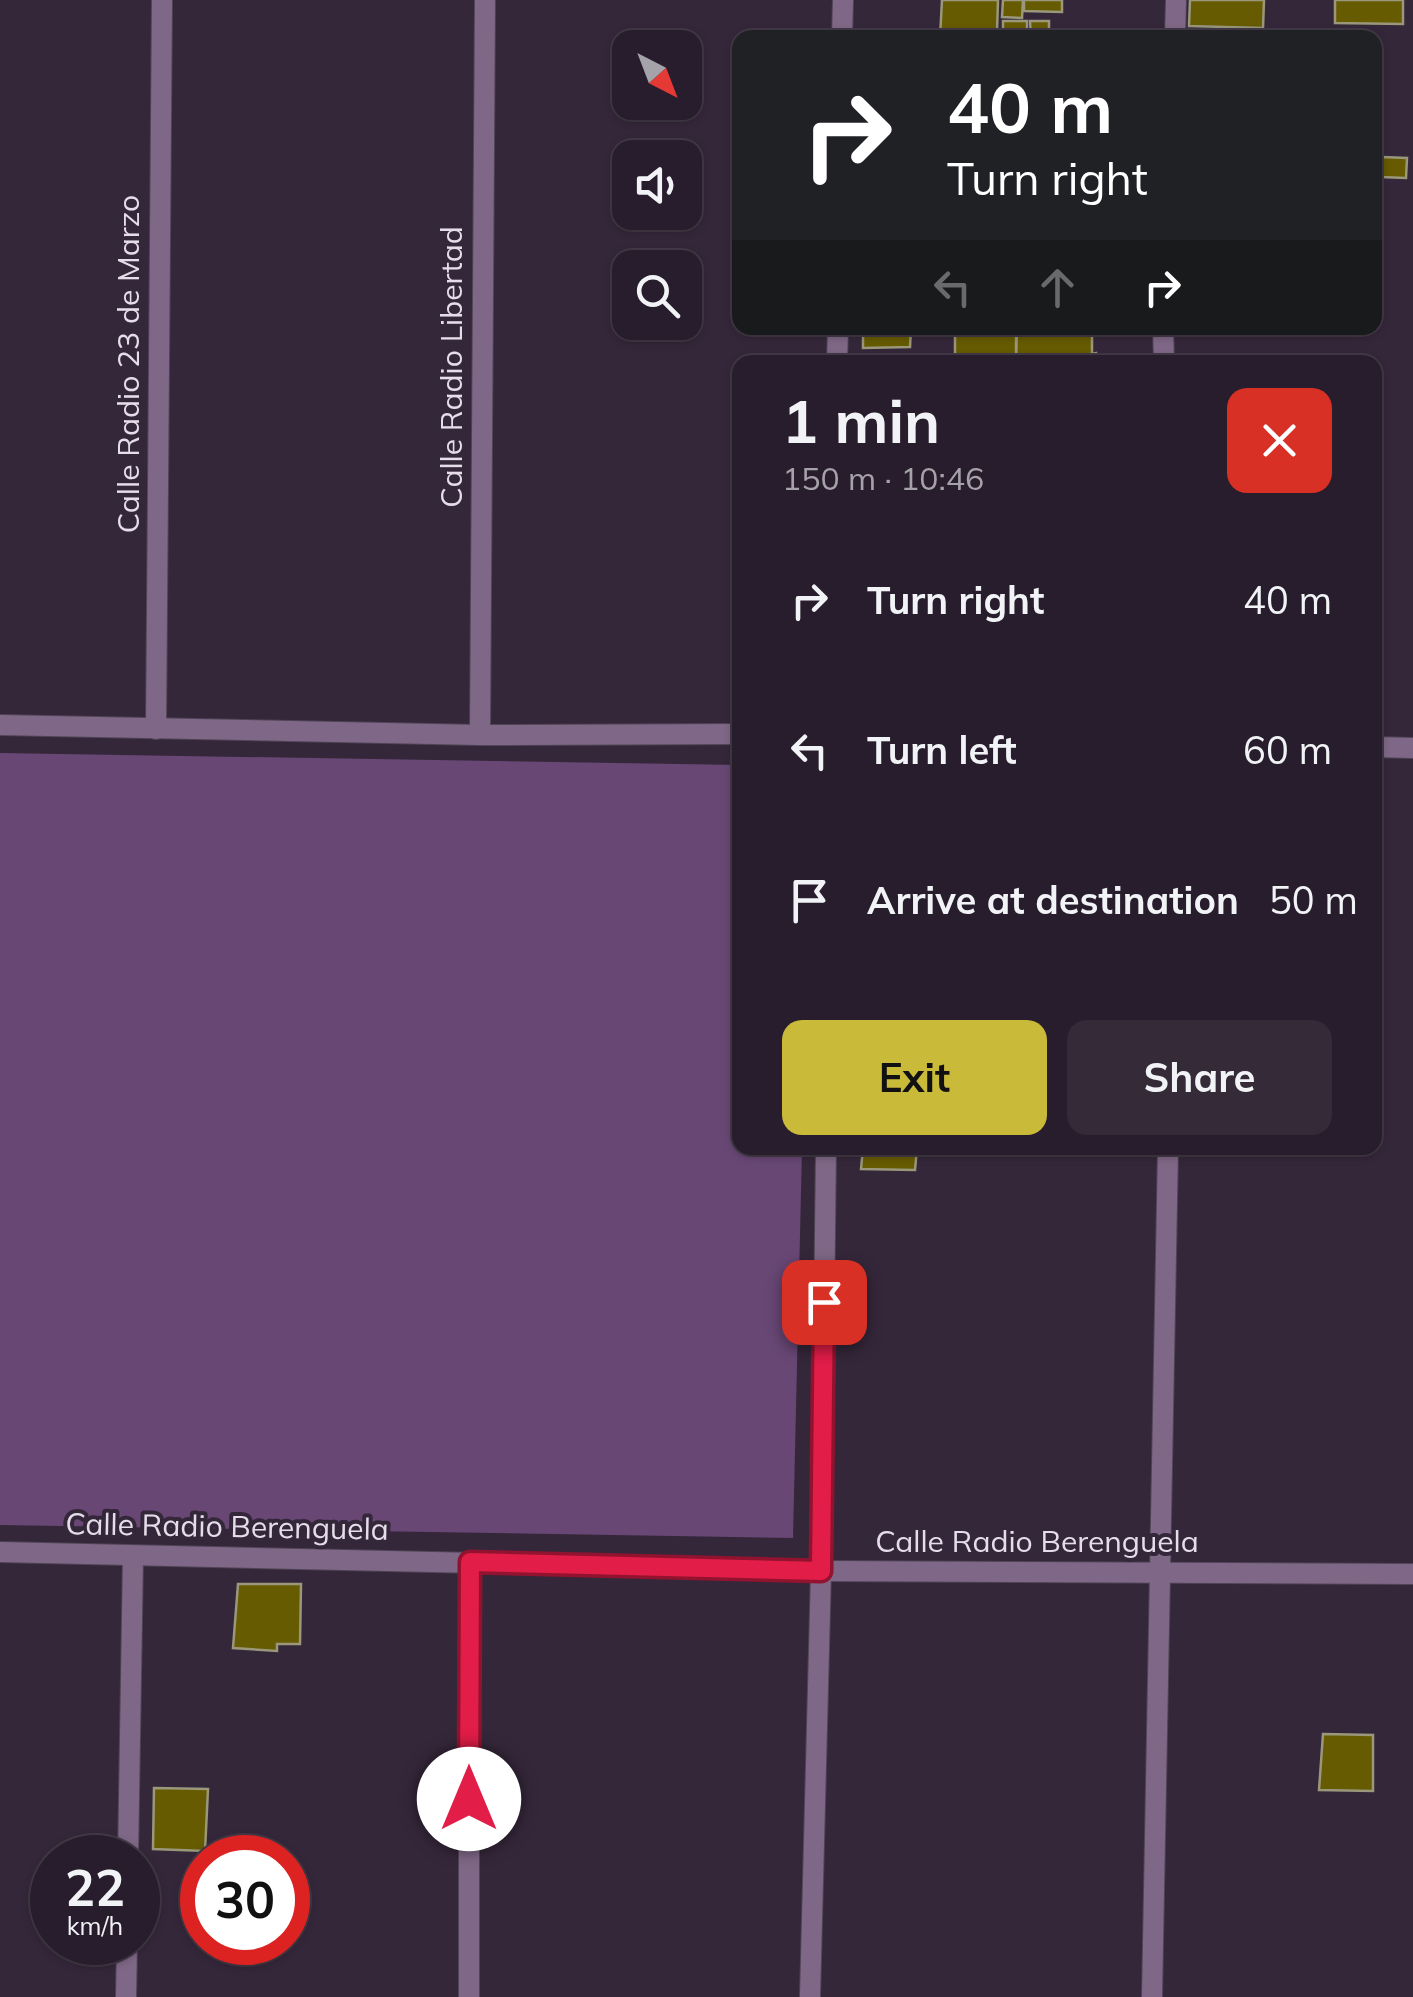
<!DOCTYPE html>
<meta charset="utf-8">
<style>
:root{--surface:#281d2c;--page:#342a38;--text:#f1f3f6;--muted:#a5a2a9;--line:#443b48;--accent:#caba3a}
body{margin:0;font-family:Mulish,sans-serif;background:var(--page);color:var(--text);height:100vh;display:flex;flex-direction:column;font-size:38px;white-space:nowrap}
*{box-sizing:border-box;margin:0}
p{font-size:32px;color:var(--muted)}
.icon{flex:none;width:55px;height:55px;fill:none;stroke:currentColor;stroke-width:2;stroke-linecap:round;stroke-linejoin:round}
.map{position:relative;flex:1;overflow:hidden}
.drawer{position:absolute;left:732px;top:355px;width:650px;height:800px;display:flex;flex-direction:column;background:var(--surface);border-radius:20px;box-shadow:0 2px 8px #0004,0 0 0 2px var(--line)}
.drawer>*{flex:none}
.top-card{position:absolute;left:732px;top:30px;width:650px;height:305px;border-radius:20px;box-shadow:0 2px 8px #0004,0 0 0 2px var(--line);background:#202124;color:#fff;overflow:hidden}
.needle{width:65px;rotate:138deg}
.tools{position:absolute;left:612px;top:30px;display:grid;gap:20px}
.tools a{display:grid;place-items:center;width:90px;height:90px;border-radius:20px;background:var(--surface);box-shadow:0 2px 8px #0004,0 0 0 2px var(--line);font-size:50px}
.speed{position:absolute;left:30px;top:1835px;display:flex;gap:20px;font-size:50px;font-weight:700;text-align:center}
.speed>*{display:grid;place-content:center;width:130px;height:130px;border-radius:50%;background:var(--surface);box-shadow:0 2px 8px #0004,0 0 0 2px var(--line);line-height:1}
.speed small{font-size:25px;font-weight:400}
.speed .limit{border:15px solid #d22;background:#fff;color:#111}
.pin{position:absolute;display:grid;place-items:center;width:85px;height:85px;color:#fff;margin:-42px;border-radius:20px;box-shadow:0 5px 15px #0006}
.me{position:absolute;width:110px;margin:-55px;rotate:0deg;stroke-linejoin:round;filter:drop-shadow(0 0 8px #0008)}
.turn{display:flex;align-items:center;gap:35px;height:210px;padding:0 50px;font-size:45px}
.turn .icon{width:130px;height:130px;stroke-width:2.5}
.turn b{display:block;font-size:70px;line-height:85px}
.lanes{display:flex;align-items:center;height:95px;padding:0 50px;background:#0003;justify-content:center;gap:50px;direction:ltr}
.lanes .off{opacity:.35}
.round{display:grid;place-items:center;flex:none;width:105px;height:105px;border-radius:20px;background:var(--page)}
.head{display:flex;align-items:center;justify-content:space-between;height:170px;padding:0 50px}
h1{font-size:60px;font-weight:700;line-height:75px}
.action{display:flex;gap:20px;margin-top:auto;padding:20px 50px}
.action a{flex:1;height:115px;border-radius:20px;background:var(--accent);color:#111;font-size:40px;font-weight:700;line-height:115px;text-align:center}
.action a+a{background:var(--page);color:var(--text)}
ul{padding:0;list-style:none}
li{display:flex;align-items:center;gap:30px;height:150px;padding:0 50px}
li div{flex:1}
li b{display:block;font-size:38px}
li em{font-style:normal}
.map>svg:first-child{display:block}
.green{fill:#684775}
.building{fill:#665b00;stroke:#9a977b;stroke-width:2.5}
.lines{fill:none;stroke-linecap:round;stroke-linejoin:round}
.minor-casing{stroke:#514456;stroke-width:22}
.minor{stroke:#7f6887;stroke-width:20}
.route-casing{stroke:#92132f;stroke-width:25}
.route{stroke:#e11d48;stroke-width:18}
.labels{text-anchor:middle;stroke-width:8;stroke-linejoin:round;paint-order:stroke}
.street-label{font-size:30px;fill:#e6ddea;stroke:#35273a}
</style>
<div class="map">
<svg width="1413" height="1997" viewBox="0 0 1413 1997">
<rect width="100%" height="100%" fill="#35273a"/>
<polygon class="green" points="0,753 740,765 740,1148 802,1148 793,1538 0,1525"/>
<g class="building">
<polygon points="942,0 998,0 997,32 988,31 988,38 940,38"/>
<polygon points="1003,0 1023,0 1022,18 1002,17"/>
<polygon points="1024,0 1062,0 1062,12 1024,11"/>
<polygon points="1190,0 1264,0 1263,28 1189,26"/>
<polygon points="1335,0 1403,0 1403,24 1335,23"/>
<rect x="1003" y="21" width="24" height="17"/>
<polygon points="1030,21 1049,21 1049,38 1031,38"/>
<polygon points="1223,28 1262,29 1262,38 1223,38"/>
<polygon points="1382,157 1407,158 1406,178 1381,177"/>
<polygon points="863,328 911,328 910,347 863,348"/>
<rect x="955" y="328" width="61" height="34"/>
<polygon points="1017,328 1096,328 1096,335 1092,335 1092,354 1096,353 1096,362 1016,362"/>
<rect x="905" y="357" width="50" height="5"/>
<polygon points="863,1148 917,1148 915,1170 861,1169"/>
<polygon points="238,1584 301,1584 300,1644 277,1644 277,1651 233,1648"/>
<polygon points="1323,1734 1373,1735 1373,1791 1319,1790"/>
<polygon points="154,1788 208,1789 205,1851 153,1849"/>
</g>
<g class="lines">
<defs>
<g id="minor">
<polyline points="842,38 843,0"/>
<polyline points="1175,38 1176,0"/>
<polyline points="1163,328 1164,362"/>
<polyline points="837,362 838,328"/>
<polyline points="0,725 480,735 740,734"/>
<polyline points="156,729 162,0"/>
<polyline points="480,735 485,0"/>
<polyline points="1375,747 1413,748"/>
<polyline points="0,1552 821,1571 1413,1574"/>
<polyline points="128,1858 133,1557"/>
<polyline points="126,1997 127,1942"/>
<polyline points="469,1997 469,1562"/>
<polyline points="810,1997 821,1571 826,1148"/>
<polyline points="1152,1997 1168,1148"/>
</g>
</defs>
<use href="#minor" class="minor-casing"/>
<use href="#minor" class="minor"/>
</g>
<g class="lines">
<defs>
<polyline id="route" points="469,1799 470,1562 821,1571 824,1302"/>
</defs>
<use href="#route" class="route-casing"/>
<use href="#route" class="route"/>
</g>
<g class="labels">
<g class="street-label">
<text transform="translate(129 364) rotate(-90)" y="10">Calle Radio 23 de Marzo</text>
<text transform="translate(452 367) rotate(-90)" y="10">Calle Radio Libertad</text>
<text transform="translate(227 1527) rotate(1)" y="10">Calle Radio Berenguela</text>
<text x="1037" y="1552">Calle Radio Berenguela</text>
</g>
</g>
</svg>
<div class="tools">
<a><svg class="needle" viewBox="-14 -14 28 28"><path d="M0-13l5 13h-10z" fill="#e53935"/><path d="M0 13l5-13h-10z" fill="#a5a2a9"/></svg></a>
<a><svg class="icon" aria-label="sound" viewBox="0 0 24 24"><path d="M4 9h4l5-4v14l-5-4H4zM17 9q2 3 0 6"/></svg></a>
<a><svg class="icon" aria-label="search" viewBox="0 0 24 24"><circle cx="10" cy="10" r="6"/><path d="M15 15l6 6"/></svg></a>
</div>
<div class="speed"><div>22<small>km/h</small></div><div class="limit">30</div></div>
<div class="pin" style="left:824px;top:1302px;background:#d93025"><svg class="icon" aria-label="arrive" viewBox="0 0 24 24"><path d="M6 21V4h12l-3 4 3 4H6"/></svg></div>
<svg class="me" style="left:469px;top:1799px" viewBox="-20 -20 40 40"><circle r="19" fill="#fff"/><path d="M0-13L10 11 0 6-10 11z" fill="#e11d48"/></svg>
<div class="top-card">
<div class="turn"><svg class="icon" aria-label="right" viewBox="0 0 24 24"><path d="M7 20v-9h11M14 6l5 5-5 5"/></svg><div><b>40 m</b>Turn right</div></div>
<div class="lanes"><svg class="icon off" aria-label="left" viewBox="0 0 24 24"><path d="M17 20v-9H6M10 6l-5 5 5 5"/></svg><svg class="icon off" aria-label="ahead" viewBox="0 0 24 24"><path d="M12 20V5M6 11l6-6 6 6"/></svg><svg class="icon" aria-label="right" viewBox="0 0 24 24"><path d="M7 20v-9h11M14 6l5 5-5 5"/></svg></div>
</div>
<section class="drawer">
<div class="head"><div><h1>1 min</h1><p>150 m · 10:46</p></div><a class="round" style="background:#d93025;color:#fff"><svg class="icon" aria-label="close" viewBox="0 0 24 24"><path d="M6 6l12 12M18 6L6 18"/></svg></a></div>
<ul>
<li><svg class="icon" aria-label="right" viewBox="0 0 24 24"><path d="M7 20v-9h11M14 6l5 5-5 5"/></svg><div><b>Turn right</b></div><em>40 m</em></li>
<li><svg class="icon" aria-label="left" viewBox="0 0 24 24"><path d="M17 20v-9H6M10 6l-5 5 5 5"/></svg><div><b>Turn left</b></div><em>60 m</em></li>
<li><svg class="icon" aria-label="arrive" viewBox="0 0 24 24"><path d="M6 21V4h12l-3 4 3 4H6"/></svg><div><b>Arrive at destination</b></div><em>50 m</em></li>
</ul>
<div class="action"><a>Exit</a><a>Share</a></div>
</section>
</div>
